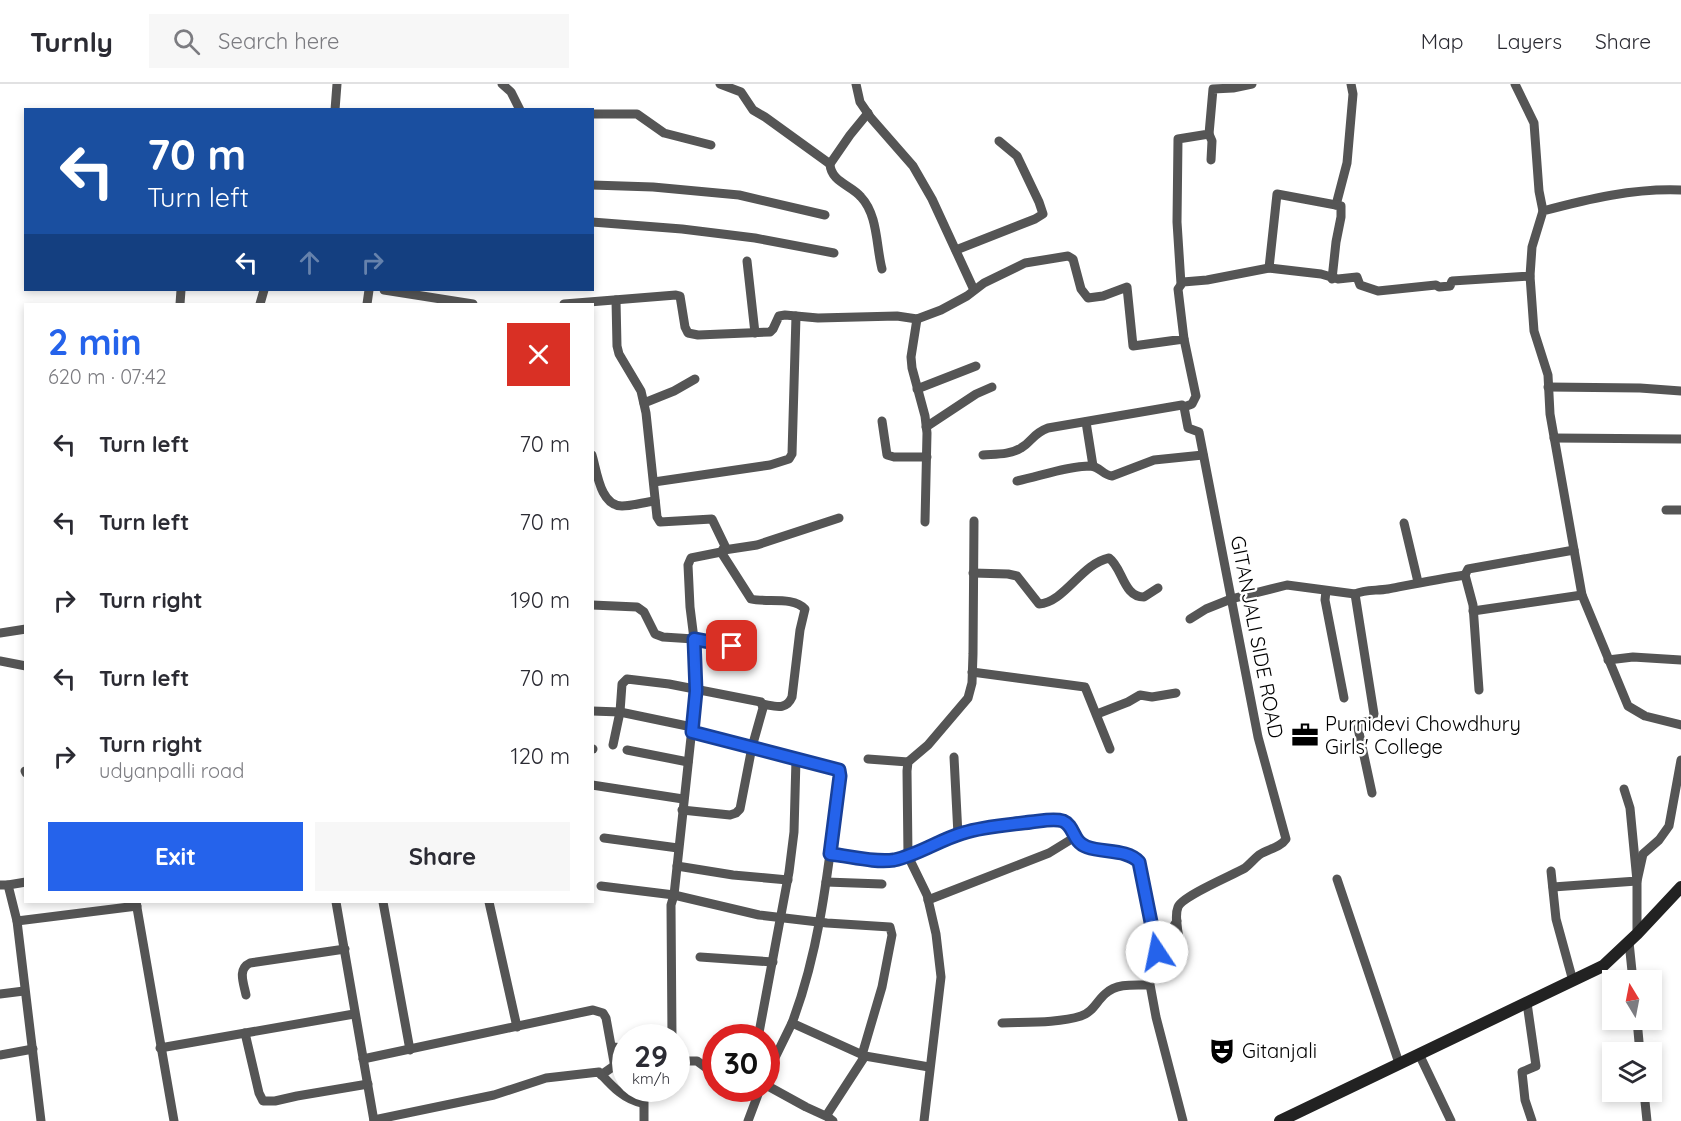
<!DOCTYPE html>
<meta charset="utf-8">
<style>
:root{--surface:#fff;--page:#f7f7f7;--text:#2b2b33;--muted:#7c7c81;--line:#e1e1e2;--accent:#2563eb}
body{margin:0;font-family:Quicksand,sans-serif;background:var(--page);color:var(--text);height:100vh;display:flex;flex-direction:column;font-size:22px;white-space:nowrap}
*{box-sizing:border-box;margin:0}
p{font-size:20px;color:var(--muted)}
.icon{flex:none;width:33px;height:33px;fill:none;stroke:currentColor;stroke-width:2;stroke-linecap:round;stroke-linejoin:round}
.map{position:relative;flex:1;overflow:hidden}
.side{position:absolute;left:24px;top:219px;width:570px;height:600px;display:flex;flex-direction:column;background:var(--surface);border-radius:0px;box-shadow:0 3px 9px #0003}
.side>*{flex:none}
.banner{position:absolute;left:24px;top:24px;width:570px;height:183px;border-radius:0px;box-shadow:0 3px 9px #0003;background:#1a4fa0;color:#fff;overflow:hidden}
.needle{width:39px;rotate:350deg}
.fabs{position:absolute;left:1602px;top:886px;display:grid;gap:12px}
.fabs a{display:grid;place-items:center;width:60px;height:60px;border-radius:0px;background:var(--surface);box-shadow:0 3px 9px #0003;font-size:30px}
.speed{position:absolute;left:612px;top:940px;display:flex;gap:12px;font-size:30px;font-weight:700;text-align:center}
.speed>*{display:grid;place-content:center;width:78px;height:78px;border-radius:50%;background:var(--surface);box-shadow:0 3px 9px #0003;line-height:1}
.speed small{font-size:15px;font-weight:400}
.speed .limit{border:9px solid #d22;background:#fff;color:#111}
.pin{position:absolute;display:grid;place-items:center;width:51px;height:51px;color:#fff;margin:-26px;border-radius:12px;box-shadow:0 3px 9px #0006}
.me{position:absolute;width:66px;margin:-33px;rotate:349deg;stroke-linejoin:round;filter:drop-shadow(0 0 4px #0008)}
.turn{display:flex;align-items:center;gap:21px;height:126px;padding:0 24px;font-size:27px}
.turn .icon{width:78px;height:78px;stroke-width:2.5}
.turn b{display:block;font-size:42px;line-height:51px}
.lanes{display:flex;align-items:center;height:57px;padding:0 24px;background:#0003;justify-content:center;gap:30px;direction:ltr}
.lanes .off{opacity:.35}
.round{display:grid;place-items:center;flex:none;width:63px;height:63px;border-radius:0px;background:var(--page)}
.overview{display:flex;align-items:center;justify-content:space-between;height:102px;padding:0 24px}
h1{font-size:36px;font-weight:700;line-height:45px;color:var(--accent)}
.action{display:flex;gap:12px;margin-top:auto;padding:12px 24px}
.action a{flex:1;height:69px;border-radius:0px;background:var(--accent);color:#fff;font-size:24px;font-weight:700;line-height:69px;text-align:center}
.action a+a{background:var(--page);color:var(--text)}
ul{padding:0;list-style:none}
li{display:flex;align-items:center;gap:18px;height:78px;padding:0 24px}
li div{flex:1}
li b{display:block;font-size:22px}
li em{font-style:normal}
header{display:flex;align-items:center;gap:36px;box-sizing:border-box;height:84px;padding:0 30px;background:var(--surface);border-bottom:2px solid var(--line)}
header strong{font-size:28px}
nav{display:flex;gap:33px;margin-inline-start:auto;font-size:21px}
.search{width:420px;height:54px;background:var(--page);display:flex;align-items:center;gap:15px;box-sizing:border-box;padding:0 21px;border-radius:0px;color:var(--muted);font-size:22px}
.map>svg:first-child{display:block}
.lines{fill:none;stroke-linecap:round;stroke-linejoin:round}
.street{stroke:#555;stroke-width:9}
.secondary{stroke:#222;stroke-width:12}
.route-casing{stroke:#184099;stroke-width:15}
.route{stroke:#2563eb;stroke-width:10}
.labels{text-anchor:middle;stroke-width:5;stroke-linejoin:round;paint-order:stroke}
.street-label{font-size:20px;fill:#000;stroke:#fff}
.poi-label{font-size:20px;fill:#000;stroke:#fff;text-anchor:start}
</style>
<header>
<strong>Turnly</strong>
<div class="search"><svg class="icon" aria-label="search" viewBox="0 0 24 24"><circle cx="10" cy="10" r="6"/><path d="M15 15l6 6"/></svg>Search here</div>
<nav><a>Map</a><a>Layers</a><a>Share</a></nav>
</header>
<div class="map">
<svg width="1681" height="1037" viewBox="0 0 1681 1037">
<rect width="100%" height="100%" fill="#fff"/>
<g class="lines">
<g class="street">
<polyline points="502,0 511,8 520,26"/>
<polyline points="720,0 741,8 753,26 765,33 830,80"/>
<polyline points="856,0 860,18 871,34 913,82 932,115 974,206"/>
<polyline points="1515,0 1534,39 1539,107 1543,127"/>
<polyline points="335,26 337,0"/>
<path d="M868,29L850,51L830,80C831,98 851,101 861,113C878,131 876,162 882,185"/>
<polyline points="592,30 637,30 664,49 711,61"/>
<polyline points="1209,50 1212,57 1211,76"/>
<polyline points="592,101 653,103 739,111 825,131"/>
<polyline points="592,138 682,145 755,154 834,169"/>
<polyline points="956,166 1035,135 1043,130 1039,118 1017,72 999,57"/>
<polyline points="747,177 755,249"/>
<polyline points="1269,184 1277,110 1336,121 1347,79 1353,10 1351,0"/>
<polyline points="1530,192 1534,247 1548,291 1550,330 1582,511 1628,622 1645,632 1681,641"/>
<polyline points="1332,195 1336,158 1341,133 1341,122 1336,121"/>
<polyline points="1181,200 1177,138 1178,55 1209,50 1213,5 1233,4 1252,0"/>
<polyline points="384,206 473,220"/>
<polyline points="616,216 617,262 619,270 641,307 646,329 657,433 660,438 712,435 725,462 721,468 691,474 688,481 690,523 694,555 696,607 674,811 671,821 672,954"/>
<polyline points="180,220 181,206"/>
<polyline points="260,220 264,206"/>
<polyline points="367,220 369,206"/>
<path d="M564,220L676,211L680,212L685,243L688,249L698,251L770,248L773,245L779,232L785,231L818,234L897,232L917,235L941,226L967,212L984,199L1025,179L1068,172L1073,175L1081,205L1088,214L1103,212L1127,203L1133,262L1184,255L1178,205L1183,198L1207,196L1269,184L1321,190L1338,195L1357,193L1360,201L1378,207L1436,201L1439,203L1450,202L1452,197L1530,192L1532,163L1543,127C1588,115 1634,104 1681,106"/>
<polyline points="917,235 911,273 912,284 925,332 927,349 925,438"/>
<polyline points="1548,303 1640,304 1681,307"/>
<polyline points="917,305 976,282"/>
<polyline points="644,319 674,307 695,295"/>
<polyline points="882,337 887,371 894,373 927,373"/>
<polyline points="1086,338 1093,382"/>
<polyline points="926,343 976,310 992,303"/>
<polyline points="1554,354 1681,355"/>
<path d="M592,371C597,387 600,422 622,422C632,422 645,418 655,417"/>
<path d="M983,371C995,370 1010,371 1021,364C1033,357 1032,350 1048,344L1182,321L1184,323"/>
<path d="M1017,397C1041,392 1067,382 1091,382C1100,383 1103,391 1112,392L1154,376L1203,371"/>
<polyline points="654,398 770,381 789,375 792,370 796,232"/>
<polyline points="1666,426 1681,426"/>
<polyline points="1404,439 1418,498"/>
<polyline points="724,466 757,461 839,434"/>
<path d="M721,468L751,515C767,519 793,512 805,525L800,546L792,613C786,627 775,622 762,620"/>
<path d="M973,489L1008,490L1017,492L1039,520C1065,518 1081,480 1109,474C1123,484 1123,513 1144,513L1158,504"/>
<polyline points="1465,491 1468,485 1574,466"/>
<polyline points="1326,507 1325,516 1344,614"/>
<polyline points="1355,510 1374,630 1372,636 1361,639 1358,644 1372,709"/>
<polyline points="592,521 637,523 644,528 655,550 663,553 694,555 750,566"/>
<polyline points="1473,527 1582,511"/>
<path d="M1190,535L1206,525L1231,515L1287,501L1355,510C1365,505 1377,507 1388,505C1414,500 1439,495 1465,491L1473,521L1479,606"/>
<polyline points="0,549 26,545"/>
<polyline points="1608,576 1633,573 1681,576"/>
<polyline points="0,577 26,582"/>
<polyline points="972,588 1085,603 1110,665"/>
<polyline points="592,627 620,628 692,643"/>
<polyline points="1097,630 1128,618 1140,611 1152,613 1176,609"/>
<path d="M691,648L839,686L840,692C829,775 822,860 792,939L865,972L828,1029V1033L833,1037"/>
<polyline points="613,661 620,628 622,600 627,595 669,600 761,618 763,624 752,663 740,725 736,729 730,731 682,726"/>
<polyline points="592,665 593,665"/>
<polyline points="627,666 688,678"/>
<polyline points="954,673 958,751"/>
<polyline points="868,675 908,678"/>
<polyline points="25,687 26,689"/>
<polyline points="592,701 683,715"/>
<polyline points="604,754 678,764"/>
<path d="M830,769C850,772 874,779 894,776C918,772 939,756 963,749C985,742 1009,741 1031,738C1041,737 1054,734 1063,737C1074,742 1072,758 1087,763C1104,769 1127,765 1139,778L1160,887"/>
<polyline points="677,782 733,791 788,796"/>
<polyline points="1551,787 1556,835 1573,897"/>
<polyline points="1337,795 1399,979"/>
<polyline points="826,798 882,800"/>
<polyline points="0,801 8,801 17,837 41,1037"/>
<polyline points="8,801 26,798"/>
<polyline points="601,802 674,811 759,831 827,839 890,843 892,851 882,903 862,971"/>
<polyline points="1553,803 1637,797 1630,724 1624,705"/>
<polyline points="928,816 1049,769 1075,753"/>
<polyline points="136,818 174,1037"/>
<polyline points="336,818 374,1037"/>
<polyline points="383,818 410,966"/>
<polyline points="489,818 517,943"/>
<polyline points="17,837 137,822"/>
<polyline points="1637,850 1637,797 1643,770 1659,756 1669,742 1681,676"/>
<polyline points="1629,858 1633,897"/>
<polyline points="1157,868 1177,837"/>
<polyline points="700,873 773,878"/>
<polyline points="0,910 24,907"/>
<path d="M246,911C244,900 237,885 250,879L345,865"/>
<polyline points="1527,919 1536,982 1522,988 1525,1016 1532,1037"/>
<polyline points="1637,936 1640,969"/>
<path d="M1002,939C1026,938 1059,939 1081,932C1093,928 1096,918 1105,910C1117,899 1134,901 1149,901"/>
<polyline points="245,949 259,1009 263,1017 275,1017 297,1012 368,1000"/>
<polyline points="758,954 789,788 794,748 796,675"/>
<polyline points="612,963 626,964"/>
<polyline points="160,964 354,930"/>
<polyline points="1419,970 1451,1037"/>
<polyline points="0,971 33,965"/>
<polyline points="865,972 929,983"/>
<polyline points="363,975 593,926 603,929 606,934 614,978 614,982 601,991"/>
<polyline points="676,977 697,977 708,985 716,986"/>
<polyline points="766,992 792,939"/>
<polyline points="766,1001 806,1023 828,1033"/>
<polyline points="644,1005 644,1037"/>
<polyline points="1644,1008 1647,1037"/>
<path d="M374,1036L494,1011L546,994L599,988C612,1002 623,1015 642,1019"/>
<polyline points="748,1037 760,1005"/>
<polyline points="924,1037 941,893 936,850 927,811 908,772 907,687 908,678 928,661 968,614 972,599 973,570 974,437"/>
<path d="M1183,1037L1156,933L1149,895L1151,892L1177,880L1183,874C1181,861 1173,835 1178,823C1182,812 1233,791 1245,784C1250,780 1254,775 1259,771C1268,765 1280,764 1286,755L1258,653L1199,348L1188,344L1184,323L1192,320L1196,312L1184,255"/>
</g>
<polyline class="secondary" points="1280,1037 1603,882 1637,850 1681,803"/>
</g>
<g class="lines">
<defs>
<path id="route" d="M732,562L694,555L696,607L692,648L839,686L840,692L830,770C850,772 874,779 894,776C918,771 939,756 963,749C985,742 1009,741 1031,738C1041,737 1054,734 1063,737C1075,742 1072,758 1087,763C1104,769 1127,765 1139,778L1157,868"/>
</defs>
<use href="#route" class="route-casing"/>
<use href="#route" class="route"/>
</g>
<defs>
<symbol id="office-bare" viewBox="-9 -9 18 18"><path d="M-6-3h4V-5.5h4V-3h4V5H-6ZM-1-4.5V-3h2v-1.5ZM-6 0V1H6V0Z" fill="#000" stroke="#fff" stroke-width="2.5" paint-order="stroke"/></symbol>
<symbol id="theatre-bare" viewBox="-9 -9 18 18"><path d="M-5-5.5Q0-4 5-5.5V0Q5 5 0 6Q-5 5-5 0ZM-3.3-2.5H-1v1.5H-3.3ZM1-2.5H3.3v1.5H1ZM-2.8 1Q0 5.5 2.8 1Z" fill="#000" stroke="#fff" stroke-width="2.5" paint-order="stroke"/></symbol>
</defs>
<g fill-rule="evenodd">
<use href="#office-bare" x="1286" y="632" width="38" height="38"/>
<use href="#theatre-bare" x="1203" y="948" width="38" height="38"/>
</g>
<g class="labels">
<g class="street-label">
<text transform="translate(1257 553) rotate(79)" y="7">GITANJALI SIDE ROAD</text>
</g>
<g class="poi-label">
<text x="1325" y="647">Purnidevi Chowdhury<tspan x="1325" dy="23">Girls' College</tspan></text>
<text x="1242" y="974">Gitanjali</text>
</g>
</g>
</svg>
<div class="fabs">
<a><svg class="needle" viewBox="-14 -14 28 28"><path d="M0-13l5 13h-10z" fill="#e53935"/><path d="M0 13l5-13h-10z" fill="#7c7c81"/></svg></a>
<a><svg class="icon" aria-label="layers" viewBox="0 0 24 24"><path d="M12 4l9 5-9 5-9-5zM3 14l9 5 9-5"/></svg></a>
</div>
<div class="speed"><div>29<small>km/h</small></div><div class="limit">30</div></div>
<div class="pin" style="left:732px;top:562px;background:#d93025"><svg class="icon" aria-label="arrive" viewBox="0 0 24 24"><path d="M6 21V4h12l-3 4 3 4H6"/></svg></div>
<svg class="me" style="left:1157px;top:868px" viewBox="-20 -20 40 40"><circle r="19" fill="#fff"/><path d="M0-13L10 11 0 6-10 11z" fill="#2563eb"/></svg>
<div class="banner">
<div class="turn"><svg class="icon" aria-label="left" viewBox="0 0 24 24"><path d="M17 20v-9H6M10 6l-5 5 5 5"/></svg><div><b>70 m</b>Turn left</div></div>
<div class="lanes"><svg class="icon" aria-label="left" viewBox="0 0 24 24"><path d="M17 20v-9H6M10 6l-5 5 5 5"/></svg><svg class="icon off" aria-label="ahead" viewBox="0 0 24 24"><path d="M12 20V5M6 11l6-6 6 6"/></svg><svg class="icon off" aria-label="right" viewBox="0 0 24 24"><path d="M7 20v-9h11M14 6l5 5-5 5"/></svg></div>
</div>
<section class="side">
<div class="overview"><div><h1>2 min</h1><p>620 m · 07:42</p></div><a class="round" style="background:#d93025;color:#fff"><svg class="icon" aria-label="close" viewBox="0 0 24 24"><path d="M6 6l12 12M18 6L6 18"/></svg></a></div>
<ul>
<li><svg class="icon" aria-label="left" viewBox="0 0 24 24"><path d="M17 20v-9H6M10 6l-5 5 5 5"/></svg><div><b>Turn left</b></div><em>70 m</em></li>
<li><svg class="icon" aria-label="left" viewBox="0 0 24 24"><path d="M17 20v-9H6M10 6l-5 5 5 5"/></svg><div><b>Turn left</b></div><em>70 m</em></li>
<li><svg class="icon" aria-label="right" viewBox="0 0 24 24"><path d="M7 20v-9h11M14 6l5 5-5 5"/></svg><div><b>Turn right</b></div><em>190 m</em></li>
<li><svg class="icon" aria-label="left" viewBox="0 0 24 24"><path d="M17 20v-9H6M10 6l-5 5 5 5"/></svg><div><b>Turn left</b></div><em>70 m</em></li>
<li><svg class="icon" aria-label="right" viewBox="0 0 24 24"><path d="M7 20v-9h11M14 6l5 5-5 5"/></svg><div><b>Turn right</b><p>udyanpalli road</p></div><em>120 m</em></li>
</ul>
<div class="action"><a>Exit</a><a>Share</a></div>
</section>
</div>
